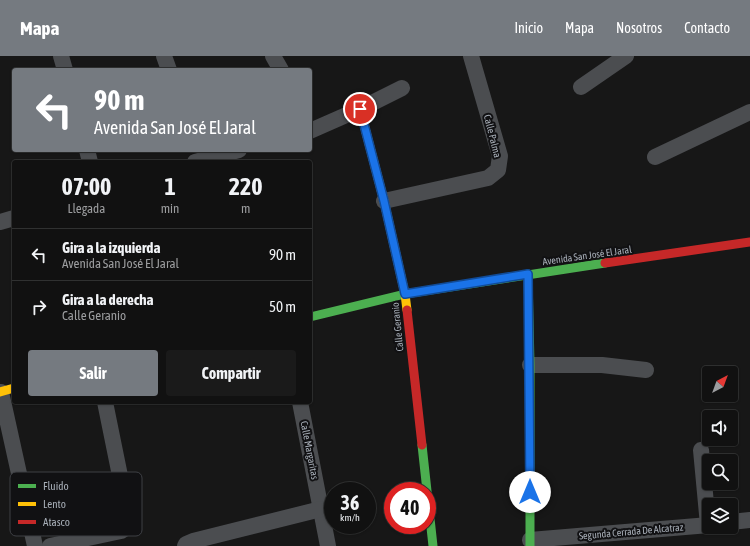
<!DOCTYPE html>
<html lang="es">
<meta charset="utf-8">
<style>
:root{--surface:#111;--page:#1a1a1a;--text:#f1f3f6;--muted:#9c9d9f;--line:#303131;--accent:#757a80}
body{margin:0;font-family:"Asap Condensed",sans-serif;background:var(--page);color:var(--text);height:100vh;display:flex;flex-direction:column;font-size:15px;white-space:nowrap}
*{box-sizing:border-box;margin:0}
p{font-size:13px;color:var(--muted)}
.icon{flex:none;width:22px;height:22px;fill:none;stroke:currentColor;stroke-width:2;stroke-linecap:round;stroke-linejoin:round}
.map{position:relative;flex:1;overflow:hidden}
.drawer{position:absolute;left:12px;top:104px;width:300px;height:244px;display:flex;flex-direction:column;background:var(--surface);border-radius:4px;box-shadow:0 1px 3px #0004,0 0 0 1px var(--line)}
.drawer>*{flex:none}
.top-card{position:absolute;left:12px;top:12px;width:300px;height:84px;border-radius:4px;box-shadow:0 1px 3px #0004,0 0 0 1px var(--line);background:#757a80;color:#fff;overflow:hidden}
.needle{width:26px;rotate:41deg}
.fabs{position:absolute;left:702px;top:310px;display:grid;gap:8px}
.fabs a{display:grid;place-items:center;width:36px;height:36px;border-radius:4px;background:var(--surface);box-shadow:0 1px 3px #0004,0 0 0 1px var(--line);font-size:20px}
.speed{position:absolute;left:324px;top:426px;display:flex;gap:8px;font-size:20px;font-weight:700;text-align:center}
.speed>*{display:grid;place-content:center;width:52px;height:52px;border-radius:50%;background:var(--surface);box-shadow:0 1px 3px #0004,0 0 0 1px var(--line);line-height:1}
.speed small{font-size:10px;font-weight:400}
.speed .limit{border:6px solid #d22;background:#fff;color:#111}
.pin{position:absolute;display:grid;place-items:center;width:34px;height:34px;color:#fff;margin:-17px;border:2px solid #fff;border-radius:50%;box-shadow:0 1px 4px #0007}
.me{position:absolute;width:44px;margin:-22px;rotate:0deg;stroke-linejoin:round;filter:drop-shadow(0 0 3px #0008)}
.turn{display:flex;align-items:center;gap:14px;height:84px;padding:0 16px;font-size:18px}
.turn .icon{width:52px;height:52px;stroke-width:2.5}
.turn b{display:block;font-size:28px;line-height:34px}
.eta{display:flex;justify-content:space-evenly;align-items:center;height:68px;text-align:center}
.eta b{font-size:24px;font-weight:700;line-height:28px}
.cta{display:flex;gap:8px;margin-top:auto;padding:8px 16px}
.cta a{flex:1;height:46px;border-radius:4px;background:var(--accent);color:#fff;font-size:16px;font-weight:700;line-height:46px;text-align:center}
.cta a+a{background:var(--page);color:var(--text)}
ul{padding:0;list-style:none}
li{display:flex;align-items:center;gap:12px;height:52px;padding:0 16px;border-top:1px solid var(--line)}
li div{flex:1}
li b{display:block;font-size:15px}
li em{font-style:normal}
header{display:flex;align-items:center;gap:24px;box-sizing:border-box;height:56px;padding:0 20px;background:var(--accent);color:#fff}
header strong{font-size:19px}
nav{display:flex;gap:22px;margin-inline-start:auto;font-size:14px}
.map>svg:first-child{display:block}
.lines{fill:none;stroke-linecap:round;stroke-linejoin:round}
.street{stroke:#4b4d50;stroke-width:16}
.fast{stroke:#4caf50;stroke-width:9}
.slow{stroke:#ffc107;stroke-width:9}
.jam{stroke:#c62828;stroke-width:9}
.route-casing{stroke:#114b97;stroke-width:10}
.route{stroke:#1a73e8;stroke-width:7}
.labels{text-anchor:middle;stroke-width:4;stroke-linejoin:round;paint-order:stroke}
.street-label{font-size:10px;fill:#a8afb8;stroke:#111113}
.key{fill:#111113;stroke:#3e4045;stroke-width:1}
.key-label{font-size:11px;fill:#a8afb8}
</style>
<header>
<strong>Mapa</strong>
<nav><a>Inicio</a><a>Mapa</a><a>Nosotros</a><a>Contacto</a></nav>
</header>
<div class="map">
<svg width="750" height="490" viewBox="0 0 750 490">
<rect width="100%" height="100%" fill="#171717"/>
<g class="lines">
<g class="street">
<polyline points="61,0 65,14"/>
<polyline points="164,0 169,14"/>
<polyline points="273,0 281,14"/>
<polyline points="581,31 626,0"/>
<polyline points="310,75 360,53 402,32"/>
<polyline points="87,94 90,106"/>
<polyline points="655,101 750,56"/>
<polyline points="195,106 239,94"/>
<polyline points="384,145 488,122 498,114 500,100 471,0"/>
<polyline points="0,166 14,162"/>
<polyline points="530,309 602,309 646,314"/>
<polyline points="1,336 35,490"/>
<polyline points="300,346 328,490"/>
<polyline points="701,394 708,469"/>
<polyline points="731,466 750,464"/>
<polyline points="530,484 709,469"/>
<polyline points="50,490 121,475 127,471 129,464 105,346"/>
<polyline points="185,490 186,488 193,485 321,453"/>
</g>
<g class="fast">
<polyline points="528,218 530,309 530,490"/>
<polyline points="310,261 405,238 605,207"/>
<polyline points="422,389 433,490"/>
</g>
<g class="slow">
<polyline points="360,53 384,145 405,238 407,254"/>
<polyline points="0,336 14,332"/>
</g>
<g class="jam">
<polyline points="605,207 750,186"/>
<polyline points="407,254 422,389"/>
</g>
</g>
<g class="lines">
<defs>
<polyline id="route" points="360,53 384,145 405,238 528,218 530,436"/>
</defs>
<use href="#route" class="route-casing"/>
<use href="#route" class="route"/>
</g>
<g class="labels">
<g class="street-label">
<text transform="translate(493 80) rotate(76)" y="4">Calle Palma</text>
<text transform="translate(587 199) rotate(-8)" y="4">Avenida San José El Jaral</text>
<text transform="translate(397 271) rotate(-96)" y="4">Calle Geranio</text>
<text transform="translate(310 394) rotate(79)" y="4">Calle Margaritas</text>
<text transform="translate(631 475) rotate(-5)" y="4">Segunda Cerrada De Alcatraz</text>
</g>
</g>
<rect x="10" y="416" width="132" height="64" rx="6" class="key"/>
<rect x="18" y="428" width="18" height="4" fill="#4caf50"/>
<rect x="18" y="446" width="18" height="4" fill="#ffc107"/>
<rect x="18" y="464" width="18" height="4" fill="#c62828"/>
<g class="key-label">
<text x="43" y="434">Fluido</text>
<text x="43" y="452">Lento</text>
<text x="43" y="470">Atasco</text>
</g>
</svg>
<div class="fabs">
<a><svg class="needle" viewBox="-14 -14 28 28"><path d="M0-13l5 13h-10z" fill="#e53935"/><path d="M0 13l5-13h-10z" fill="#9c9d9f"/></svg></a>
<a><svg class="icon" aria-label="sound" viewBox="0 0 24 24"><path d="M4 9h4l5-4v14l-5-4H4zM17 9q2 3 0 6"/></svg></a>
<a><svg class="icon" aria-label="search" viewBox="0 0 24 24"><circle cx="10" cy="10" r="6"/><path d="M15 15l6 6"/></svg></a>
<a><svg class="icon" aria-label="layers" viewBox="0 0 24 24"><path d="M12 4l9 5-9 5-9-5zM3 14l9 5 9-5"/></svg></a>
</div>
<div class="speed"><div>36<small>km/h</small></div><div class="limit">40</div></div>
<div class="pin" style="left:360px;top:53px;background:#d93025"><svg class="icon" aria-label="arrive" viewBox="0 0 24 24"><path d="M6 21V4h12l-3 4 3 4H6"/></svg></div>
<svg class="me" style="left:530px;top:436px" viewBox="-20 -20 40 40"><circle r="19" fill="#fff"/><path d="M0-13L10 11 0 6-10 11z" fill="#1a73e8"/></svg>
<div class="top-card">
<div class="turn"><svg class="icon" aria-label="left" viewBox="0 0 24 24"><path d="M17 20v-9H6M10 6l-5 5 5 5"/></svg><div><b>90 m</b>Avenida San José El Jaral</div></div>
</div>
<section class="drawer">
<div class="eta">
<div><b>07:00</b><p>Llegada</p></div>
<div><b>1</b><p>min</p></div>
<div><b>220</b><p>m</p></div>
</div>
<ul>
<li><svg class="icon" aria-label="left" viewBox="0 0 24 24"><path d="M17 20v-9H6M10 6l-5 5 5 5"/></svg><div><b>Gira a la izquierda</b><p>Avenida San José El Jaral</p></div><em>90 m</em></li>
<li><svg class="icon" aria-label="right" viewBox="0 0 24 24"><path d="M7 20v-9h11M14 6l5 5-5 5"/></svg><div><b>Gira a la derecha</b><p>Calle Geranio</p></div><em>50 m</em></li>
</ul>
<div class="cta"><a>Salir</a><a>Compartir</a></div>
</section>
</div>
